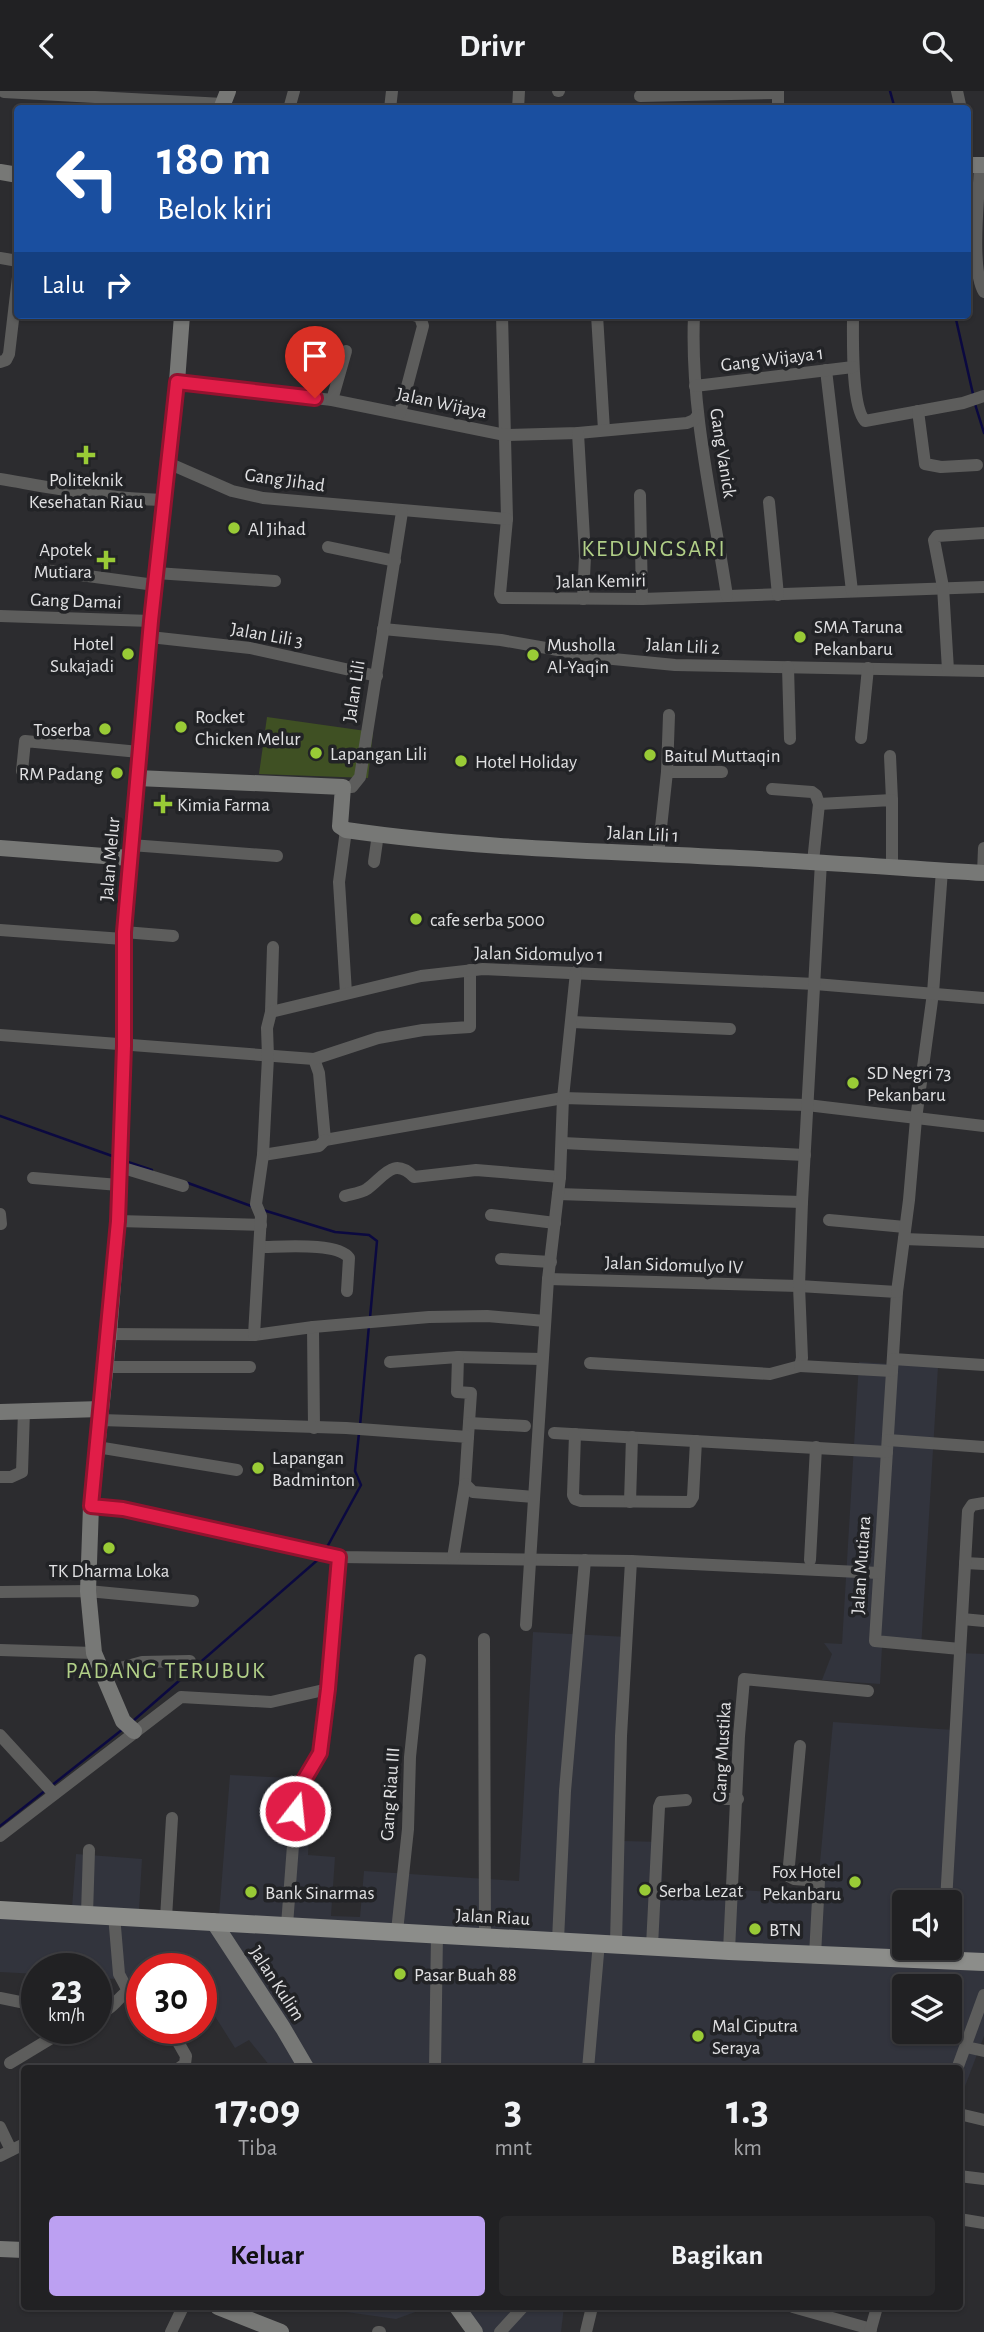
<!DOCTYPE html>
<html lang="id">
<style>
:root{--surface:#212123;--page:#29292b;--text:#f1f3f6;--muted:#a2a3a6;--line:#3e3e41;--accent:#bca0f2}
body{margin:0;font-family:"Alegreya Sans",sans-serif;background:var(--page);color:var(--text);height:100vh;display:flex;flex-direction:column;font-size:26px;white-space:nowrap}
*{box-sizing:border-box;margin:0}
p{font-size:23px;color:var(--muted)}
.icon{flex:none;width:38px;height:38px;fill:none;stroke:currentColor;stroke-width:2;stroke-linecap:round;stroke-linejoin:round}
.map{position:relative;flex:1;overflow:hidden}
.drawer{position:absolute;left:21px;top:1974px;width:942px;height:245px;display:flex;flex-direction:column;background:var(--surface);border-radius:7px;box-shadow:0 2px 5px #0004,0 0 0 2px var(--line)}
.drawer>*{flex:none}
.banner{position:absolute;left:14px;top:14px;width:957px;height:214px;border-radius:7px;box-shadow:0 2px 5px #0004,0 0 0 2px var(--line);background:#1a4fa0;color:#fff;overflow:hidden}
.buttons{position:absolute;left:892px;top:1799px;display:grid;gap:14px}
.buttons a{display:grid;place-items:center;width:70px;height:70px;border-radius:7px;background:var(--surface);box-shadow:0 2px 5px #0004,0 0 0 2px var(--line);font-size:35px}
.speed{position:absolute;left:21px;top:1862px;display:flex;gap:14px;font-size:35px;font-weight:700;text-align:center}
.speed>*{display:grid;place-content:center;width:91px;height:91px;border-radius:50%;background:var(--surface);box-shadow:0 2px 5px #0004,0 0 0 2px var(--line);line-height:1}
.speed small{font-size:18px;font-weight:400}
.speed .limit{border:10px solid #d22;background:#fff;color:#111}
.pin{position:absolute;display:grid;place-items:center;width:60px;height:60px;color:#fff;margin:-72px -30px;border-radius:50% 50% 50% 0;rotate:-45deg;box-shadow:0 0 7px #0007}
.pin .icon{rotate:45deg}
.me{position:absolute;width:77px;margin:-38px;rotate:16deg;stroke-linejoin:round;filter:drop-shadow(0 0 5px #0008)}
.turn{display:flex;align-items:center;gap:24px;height:147px;padding:0 28px;font-size:32px}
.turn .icon{width:91px;height:91px;stroke-width:2.5}
.turn b{display:block;font-size:49px;line-height:60px}
.then{display:flex;align-items:center;height:66px;padding:0 28px;background:#0003;gap:14px;font-size:26px}
.eta{display:flex;justify-content:space-evenly;align-items:center;height:119px;text-align:center}
.eta b{font-size:42px;font-weight:700;line-height:49px}
.button{display:flex;gap:14px;margin-top:auto;padding:14px 28px}
.button a{flex:1;height:80px;border-radius:7px;background:var(--accent);color:#111;font-size:28px;font-weight:700;line-height:80px;text-align:center}
.button a+a{background:var(--page);color:var(--text)}
header{display:flex;justify-content:space-between;align-items:center;height:91px;padding:0 28px;background:var(--surface);font-size:32px;font-weight:700}
.map>svg:first-child{display:block}
.built{fill:#32343d;fill-rule:evenodd}
.grass{fill:#3f5023}
.lines{fill:none;stroke-linecap:round;stroke-linejoin:round}
.stream{stroke:#0b0940;stroke-width:2.5}
.street{stroke:#5d5d5c;stroke-width:12}
.secondary{stroke:#777876;stroke-width:16}
.primary{stroke:#8c8d8a;stroke-width:18}
.route-casing{stroke:#92132f;stroke-width:18}
.route{stroke:#e11d48;stroke-width:12}
.poi-dot{fill:#99cb36;stroke:#222326;stroke-width:2.5}
.labels{text-anchor:middle;stroke-width:7;stroke-linejoin:round;paint-order:stroke}
.street-label{font-size:19px;fill:#e1e1e3;stroke:#222326}
.poi-label{font-size:19px;fill:#e1e1e3;stroke:#222326;text-anchor:start}
.quarter-label{font-size:23px;letter-spacing:2px;fill:#b2d088;stroke:#222326}
</style>
<header><svg class="icon" aria-label="back" viewBox="0 0 24 24"><path d="M15 5l-7 7 7 7"/></svg>Drivr<svg class="icon" aria-label="search" viewBox="0 0 24 24"><circle cx="10" cy="10" r="6"/><path d="M15 15l6 6"/></svg></header>
<div class="map">
<svg width="984" height="2241" viewBox="0 0 984 2241">
<rect width="100%" height="100%" fill="#2c2c2f"/>
<g class="built">
<polygon points="859,1271 938,1276 921,1558 882,1556 880,1593 822,1589 832,1563 824,1552 842,1553"/>
<path d="M533,1541L628,1546L623,1750L663,1751L662,1794L817,1804L833,1631L954,1639L959,1562L984,1563V1945L959,2011V1978L267,1977L270,1975L249,1949L235,1957L201,1903V1878H142V1889L96,1887V1878H37V1883L0,1881V1812L72,1817L76,1763L142,1768L139,1819L219,1825L230,1684L312,1688L308,1764L335,1766L331,1825L360,1826L364,1780L519,1790ZM905,1811H950V1857H905ZM905,1895H950V1941H905Z"/>
<polygon points="340,2216 429,2216 396,2228 346,2221"/>
<polygon points="465,2216 564,2216 561,2241 466,2241"/>
</g>
<polygon class="grass" points="267,626 373,641 368,687 259,683"/>
<g class="lines">
<g class="stream">
<polyline points="890,0 895,18"/>
<polyline points="955,224 973,303"/>
<polyline points="975,313 984,342"/>
<polyline points="0,1025 115,1066"/>
<polyline points="125,1070 152,1079"/>
<polyline points="188,1092 251,1115"/>
<polyline points="263,1119 335,1141 369,1144 377,1150 370,1227"/>
<polyline points="360,1335 369,1234"/>
<polyline points="326,1458 361,1394 355,1380 359,1342"/>
<polyline points="133,1630 321,1466"/>
<polyline points="51,1695 123,1638"/>
<polyline points="0,1735 46,1699"/>
</g>
<g class="street">
<polyline points="558,0 559,0"/>
<polyline points="957,0 961,18"/>
<polyline points="4,1 223,13"/>
<polyline points="640,5 778,2"/>
<polyline points="289,18 294,0"/>
<polyline points="390,18 392,0"/>
<polyline points="518,18 519,0"/>
<polyline points="778,18 778,0"/>
<path d="M980,75C979,104 970,178 984,201"/>
<polyline points="0,167 18,170"/>
<polyline points="502,224 507,428 500,503 502,507 642,508 984,496"/>
<polyline points="597,224 604,339"/>
<path d="M694,224C690,319 713,412 727,505"/>
<path d="M853,224C853,246 851,315 865,330L963,312L984,305"/>
<polyline points="0,271 6,269 9,263 18,186"/>
<polyline points="826,279 852,500"/>
<polyline points="177,291 332,309 505,344 578,342 687,332 694,329 698,324"/>
<polyline points="695,295 853,276"/>
<polyline points="332,309 346,260"/>
<polyline points="918,320 925,373 941,376 977,374"/>
<polyline points="400,322 423,235 420,226 414,224"/>
<polyline points="578,342 585,465 583,508"/>
<polyline points="168,372 232,400 263,407 507,428"/>
<path d="M0,388C54,397 109,408 164,409"/>
<polyline points="640,404 642,508"/>
<polyline points="769,411 778,504"/>
<polyline points="328,456 395,470"/>
<polyline points="43,479 155,494"/>
<polyline points="156,482 275,490"/>
<polyline points="0,525 151,530"/>
<polyline points="383,538 501,549 603,567 675,574 984,580"/>
<polyline points="150,546 250,557 377,585"/>
<polyline points="788,576 790,648"/>
<polyline points="948,579 943,496 934,449 937,445 984,442"/>
<polyline points="861,647 868,577"/>
<polyline points="890,665 892,709"/>
<polyline points="22,680 25,650 139,661"/>
<polyline points="667,681 722,681"/>
<polyline points="343,696 352,696 360,686 402,421"/>
<polyline points="772,698 812,701 816,704 819,713 813,771"/>
<polyline points="819,713 892,709 892,776"/>
<polyline points="346,739 339,791 346,902"/>
<polyline points="131,754 277,765"/>
<polyline points="658,764 667,681 669,624"/>
<polyline points="374,771 378,743"/>
<polyline points="983,782 984,757"/>
<polyline points="0,839 123,848"/>
<polyline points="124,841 173,845"/>
<polyline points="271,921 273,856"/>
<polyline points="572,931 730,938"/>
<polyline points="0,944 314,968 319,982 325,1049 563,1007 807,1014 984,1035"/>
<polyline points="314,968 378,947 423,939 470,936 470,879"/>
<polyline points="563,1052 805,1064"/>
<polyline points="263,1064 319,1055 325,1049"/>
<polyline points="120,1076 183,1095"/>
<polyline points="33,1087 119,1094"/>
<polyline points="558,1103 802,1111"/>
<path d="M345,1105C352,1103 361,1102 367,1098C384,1086 393,1065 414,1086L476,1079L560,1086"/>
<polyline points="0,1123 1,1133"/>
<polyline points="491,1124 555,1132"/>
<polyline points="829,1129 905,1136"/>
<polyline points="118,1130 261,1134"/>
<polyline points="904,1148 984,1151"/>
<path d="M260,1156C281,1156 338,1151 349,1167L347,1200"/>
<polyline points="501,1168 551,1171"/>
<polyline points="548,1188 799,1195 897,1201 875,1550 960,1558"/>
<polyline points="897,1201 909,1109 916,1028 933,902 942,779"/>
<polyline points="313,1236 314,1337"/>
<polyline points="109,1243 254,1244 313,1236 429,1226 487,1225 545,1230"/>
<polyline points="254,1244 261,1125 256,1113 263,1064 268,966 267,937 271,921 421,885 483,878 815,893 984,907"/>
<polyline points="458,1266 542,1268"/>
<polyline points="893,1268 984,1274"/>
<polyline points="390,1271 458,1266 457,1301 471,1302 468,1346"/>
<polyline points="590,1272 770,1283 800,1275 802,1267 799,1195 802,1111 821,771"/>
<polyline points="800,1275 892,1280"/>
<polyline points="106,1276 250,1276"/>
<polyline points="101,1329 346,1337 468,1346 465,1393 473,1401 534,1406"/>
<polyline points="469,1332 525,1335"/>
<polyline points="554,1342 887,1361"/>
<polyline points="575,1343 573,1404 575,1408 581,1410 690,1411 693,1406 696,1350"/>
<polyline points="888,1349 984,1356"/>
<polyline points="97,1356 237,1379"/>
<polyline points="0,1386 11,1386 22,1381 24,1320"/>
<polyline points="630,1411 632,1346"/>
<polyline points="91,1415 123,1418 339,1466 631,1470 879,1482"/>
<polyline points="453,1467 465,1393"/>
<polyline points="810,1469 816,1356"/>
<polyline points="965,1472 984,1473"/>
<polyline points="0,1501 88,1500 193,1510"/>
<polyline points="962,1528 984,1530"/>
<polyline points="526,1534 548,1188 560,1086 563,1007 576,881"/>
<polyline points="484,1548 485,1845"/>
<polyline points="0,1559 94,1562"/>
<polyline points="102,1582 142,1571 190,1570"/>
<polyline points="0,1644 54,1703"/>
<polyline points="800,1655 788,1785 794,1788 819,1790 815,1864"/>
<polyline points="720,1708 738,1708"/>
<polyline points="0,1745 181,1606 271,1611 328,1598"/>
<polyline points="946,1811 968,1420 972,1414 984,1412"/>
<polyline points="87,1823 89,1759"/>
<polyline points="114,1824 119,1883 128,1900"/>
<polyline points="166,1827 172,1727"/>
<polyline points="287,1834 297,1701 320,1662 328,1598 339,1466"/>
<polyline points="397,1840 408,1738 410,1666 420,1569"/>
<polyline points="558,1849 565,1700 585,1469"/>
<polyline points="616,1852 621,1645 631,1470"/>
<polyline points="652,1855 659,1716 661,1711 686,1709"/>
<polyline points="729,1860 739,1645 744,1588 868,1600"/>
<polyline points="0,1907 35,1914"/>
<path d="M96,1923C100,1921 104,1920 108,1918C120,1911 124,1894 142,1899"/>
<polyline points="170,1937 186,1965 185,1973 178,1978"/>
<polyline points="966,1956 984,1960"/>
<polyline points="10,1972 68,1937"/>
<polyline points="435,1978 437,1843"/>
<polyline points="588,1978 599,1851"/>
<polyline points="957,1978 984,1904"/>
<polyline points="959,2023 984,2029"/>
<polyline points="0,2036 11,2059"/>
<polyline points="0,2065 24,2053"/>
<polyline points="959,2085 984,2088"/>
<polyline points="959,2128 984,2132"/>
<polyline points="793,2216 871,2238"/>
<polyline points="171,2241 183,2216"/>
<polyline points="378,2241 380,2241"/>
<polyline points="500,2241 523,2216"/>
<polyline points="586,2241 592,2216"/>
<polyline points="870,2241 877,2216"/>
</g>
<g class="secondary">
<polyline points="221,18 228,0"/>
<polyline points="968,74 984,74"/>
<polyline points="0,81 18,84"/>
<path d="M137,687L343,696L340,735L346,739C476,758 608,760 739,767C821,771 902,777 984,782"/>
<polyline points="0,757 130,767"/>
<polyline points="0,1321 101,1318"/>
<polyline points="134,1640 123,1630 94,1562 88,1500 91,1415 109,1243 118,1130 124,955 124,841 151,530 177,291 182,224"/>
<polyline points="213,1830 283,1937 307,1978"/>
<polyline points="0,2158 24,2159"/>
<polyline points="218,2216 281,2241"/>
<polyline points="457,2216 475,2241"/>
</g>
<polyline class="primary" points="0,1819 729,1860 984,1871"/>
</g>
<g class="lines">
<defs>
<polyline id="route" points="295,1720 297,1701 320,1662 328,1598 339,1466 123,1418 91,1415 118,1130 124,955 124,841 151,530 177,291 315,307"/>
</defs>
<use href="#route" class="route-casing"/>
<use href="#route" class="route"/>
</g>
<g class="poi-dot">
<path d="M82.5 353.5h7v7h7v7h-7v7h-7v-7h-7v-7h7z"/>
<circle cx="234" cy="437" r="7"/>
<path d="M102.5 458.5h7v7h7v7h-7v7h-7v-7h-7v-7h7z"/>
<circle cx="800" cy="546" r="7"/>
<circle cx="128" cy="563" r="7"/>
<circle cx="533" cy="564" r="7"/>
<circle cx="181" cy="636" r="7"/>
<circle cx="105" cy="638" r="7"/>
<circle cx="316" cy="662" r="7"/>
<circle cx="650" cy="664" r="7"/>
<circle cx="461" cy="670" r="7"/>
<circle cx="117" cy="682" r="7"/>
<path d="M159.5 702.5h7v7h7v7h-7v7h-7v-7h-7v-7h7z"/>
<circle cx="416" cy="828" r="7"/>
<circle cx="853" cy="992" r="7"/>
<circle cx="258" cy="1377" r="7"/>
<circle cx="109" cy="1457" r="7"/>
<circle cx="855" cy="1791" r="7"/>
<circle cx="645" cy="1799" r="7"/>
<circle cx="251" cy="1801" r="7"/>
<circle cx="755" cy="1838" r="7"/>
<circle cx="400" cy="1883" r="7"/>
<circle cx="698" cy="1945" r="7"/>
</g>
<g class="labels">
<g class="street-label">
<text transform="translate(772 267) rotate(-7)" y="7">Gang Wijaya 1</text>
<text transform="translate(442 311) rotate(12)" y="7">Jalan Wijaya</text>
<text transform="translate(724 362) rotate(81)" y="7">Gang Vanick</text>
<text transform="translate(285 388) rotate(8)" y="7">Gang Jihad</text>
<text transform="translate(601 489) rotate(-1)" y="7">Jalan Kemiri</text>
<text transform="translate(76 509) rotate(2)" y="7">Gang Damai</text>
<text transform="translate(267 543) rotate(10)" y="7">Jalan Lili 3</text>
<text transform="translate(683 554) rotate(3)" y="7">Jalan Lili 2</text>
<text transform="translate(353 600) rotate(-81)" y="7">Jalan Lili</text>
<text transform="translate(643 742) rotate(3)" y="7">Jalan Lili 1</text>
<text transform="translate(109 768) rotate(-85)" y="7">Jalan Melur</text>
<text transform="translate(539 862) rotate(1)" y="7">Jalan Sidomulyo 1</text>
<text transform="translate(674 1173) rotate(2)" y="7">Jalan Sidomulyo IV</text>
<text transform="translate(860 1474) rotate(-86)" y="7">Jalan Mutiara</text>
<text transform="translate(721 1661) rotate(-87)" y="7">Gang Mustika</text>
<text transform="translate(389 1703) rotate(-86)" y="7">Gang Riau III</text>
<text transform="translate(493 1825) rotate(3)" y="7">Jalan Riau</text>
<text transform="translate(278 1892) rotate(57)" y="7">Jalan Kulim</text>
</g>
<g class="poi-label">
<text x="86" y="395" text-anchor="middle">Politeknik<tspan x="86" dy="22">Kesehatan Riau</tspan></text>
<text x="248" y="444">Al Jihad</text>
<text x="92" y="465" text-anchor="end">Apotek<tspan x="92" dy="22">Mutiara</tspan></text>
<text x="814" y="542">SMA Taruna<tspan x="814" dy="22">Pekanbaru</tspan></text>
<text x="114" y="559" text-anchor="end">Hotel<tspan x="114" dy="22">Sukajadi</tspan></text>
<text x="547" y="560">Musholla<tspan x="547" dy="22">Al-Yaqin</tspan></text>
<text x="195" y="632">Rocket<tspan x="195" dy="22">Chicken Melur</tspan></text>
<text x="91" y="645" text-anchor="end">Toserba</text>
<text x="330" y="669">Lapangan Lili</text>
<text x="664" y="671">Baitul Muttaqin</text>
<text x="475" y="677">Hotel Holiday</text>
<text x="103" y="689" text-anchor="end">RM Padang</text>
<text x="177" y="720">Kimia Farma</text>
<text x="430" y="835">cafe serba 5000</text>
<text x="867" y="988">SD Negri 73<tspan x="867" dy="22">Pekanbaru</tspan></text>
<text x="272" y="1373">Lapangan<tspan x="272" dy="22">Badminton</tspan></text>
<text x="109" y="1486" text-anchor="middle">TK Dharma Loka</text>
<text x="841" y="1787" text-anchor="end">Fox Hotel<tspan x="841" dy="22">Pekanbaru</tspan></text>
<text x="659" y="1806">Serba Lezat</text>
<text x="265" y="1808">Bank Sinarmas</text>
<text x="769" y="1845">BTN</text>
<text x="414" y="1890">Pasar Buah 88</text>
<text x="712" y="1941">Mal Ciputra<tspan x="712" dy="22">Seraya</tspan></text>
</g>
<g class="quarter-label">
<text x="654" y="465">KEDUNGSARI</text>
<text x="166" y="1587">PADANG TERUBUK</text>
</g>
</g>
</svg>
<div class="buttons">
<a><svg class="icon" aria-label="sound" viewBox="0 0 24 24"><path d="M4 9h4l5-4v14l-5-4H4zM17 9q2 3 0 6"/></svg></a>
<a><svg class="icon" aria-label="layers" viewBox="0 0 24 24"><path d="M12 4l9 5-9 5-9-5zM3 14l9 5 9-5"/></svg></a>
</div>
<div class="speed"><div>23<small>km/h</small></div><div class="limit">30</div></div>
<div class="pin" style="left:315px;top:307px;background:#d93025"><svg class="icon" aria-label="arrive" viewBox="0 0 24 24"><path d="M6 21V4h12l-3 4 3 4H6"/></svg></div>
<svg class="me" style="left:295px;top:1720px" viewBox="-20 -20 40 40"><circle r="17" fill="#e11d48" stroke="#fff" stroke-width="3"/><path d="M0-11L8 9 0 5-8 9z" fill="#fff"/></svg>
<div class="banner">
<div class="turn"><svg class="icon" aria-label="left" viewBox="0 0 24 24"><path d="M17 20v-9H6M10 6l-5 5 5 5"/></svg><div><b>180 m</b>Belok kiri</div></div>
<div class="then">Lalu<svg class="icon" aria-label="right" viewBox="0 0 24 24"><path d="M7 20v-9h11M14 6l5 5-5 5"/></svg></div>
</div>
<section class="drawer">
<div class="eta">
<div><b>17:09</b><p>Tiba</p></div>
<div><b>3</b><p>mnt</p></div>
<div><b>1.3</b><p>km</p></div>
</div>
<div class="button"><a>Keluar</a><a>Bagikan</a></div>
</section>
</div>
